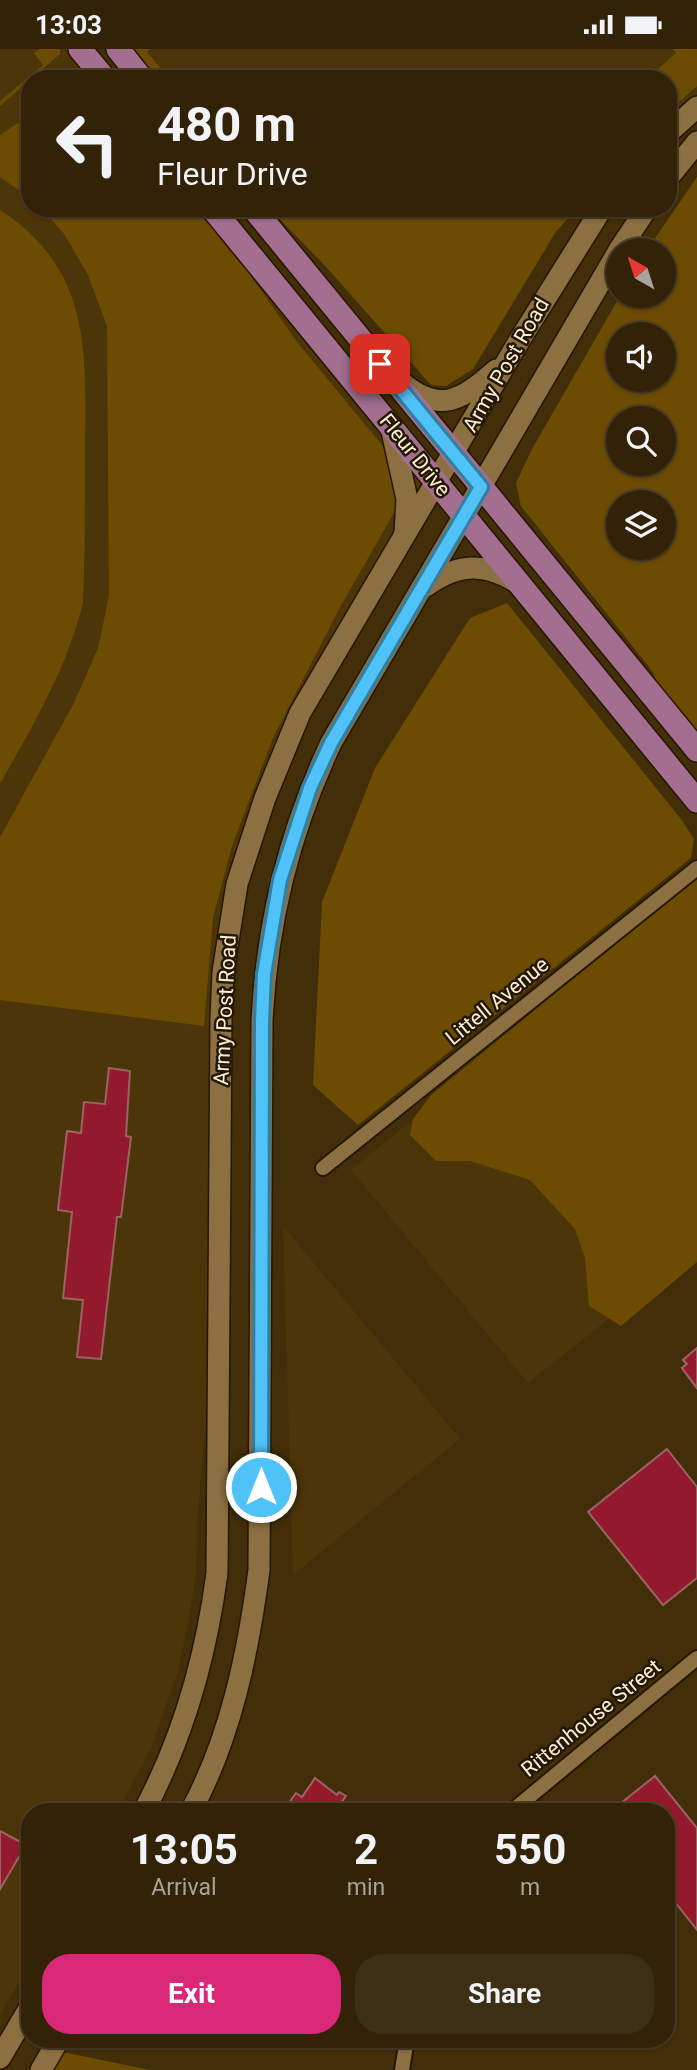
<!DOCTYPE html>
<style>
:root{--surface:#322207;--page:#3d2f15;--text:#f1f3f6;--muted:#a8a49b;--line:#4d3f28;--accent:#db2777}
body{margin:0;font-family:Roboto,sans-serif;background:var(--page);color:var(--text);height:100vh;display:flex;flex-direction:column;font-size:26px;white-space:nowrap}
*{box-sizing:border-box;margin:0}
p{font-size:23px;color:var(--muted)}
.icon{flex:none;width:38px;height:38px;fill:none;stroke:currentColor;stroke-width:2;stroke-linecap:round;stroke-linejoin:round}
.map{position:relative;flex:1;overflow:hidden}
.details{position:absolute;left:21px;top:1754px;width:654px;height:245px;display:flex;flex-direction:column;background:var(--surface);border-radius:28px;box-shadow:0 2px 5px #0004,0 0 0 2px var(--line)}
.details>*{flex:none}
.hud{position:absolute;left:21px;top:21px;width:656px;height:147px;border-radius:28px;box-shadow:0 2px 5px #0004,0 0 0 2px var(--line);background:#322207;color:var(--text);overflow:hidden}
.needle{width:46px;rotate:321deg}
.controls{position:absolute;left:606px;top:189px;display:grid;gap:14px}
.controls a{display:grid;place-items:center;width:70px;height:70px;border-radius:50%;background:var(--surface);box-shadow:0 2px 5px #0004,0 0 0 2px var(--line);font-size:35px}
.pin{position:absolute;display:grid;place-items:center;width:60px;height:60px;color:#fff;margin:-30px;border-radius:14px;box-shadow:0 4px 10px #0006}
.me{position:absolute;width:77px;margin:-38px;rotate:0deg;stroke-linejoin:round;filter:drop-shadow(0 0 5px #0008)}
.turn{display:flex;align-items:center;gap:24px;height:147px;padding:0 21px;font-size:32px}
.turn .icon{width:91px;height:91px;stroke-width:2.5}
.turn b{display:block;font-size:49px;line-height:60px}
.eta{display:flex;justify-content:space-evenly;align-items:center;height:119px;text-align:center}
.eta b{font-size:42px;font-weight:700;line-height:49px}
.cta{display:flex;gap:14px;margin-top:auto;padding:14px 21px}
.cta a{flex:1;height:80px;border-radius:28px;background:var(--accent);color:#fff;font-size:28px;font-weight:700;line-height:80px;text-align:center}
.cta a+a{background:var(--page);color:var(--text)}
.status{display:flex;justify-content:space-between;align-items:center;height:49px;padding:0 35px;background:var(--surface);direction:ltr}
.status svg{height:19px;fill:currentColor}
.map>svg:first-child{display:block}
.built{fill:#4c3508}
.green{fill:#6c4b03;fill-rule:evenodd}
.building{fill:#931a2d;stroke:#9b6363;stroke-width:2}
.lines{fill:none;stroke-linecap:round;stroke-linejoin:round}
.minor-casing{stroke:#251701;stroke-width:18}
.secondary-casing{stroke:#251701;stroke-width:24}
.primary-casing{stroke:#251701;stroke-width:26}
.minor{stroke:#8c7041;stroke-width:14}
.secondary{stroke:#8c7041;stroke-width:21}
.primary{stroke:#a46e91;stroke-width:23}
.route-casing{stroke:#337fa1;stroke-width:18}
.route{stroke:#4fc3f7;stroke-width:12}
.labels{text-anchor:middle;stroke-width:5;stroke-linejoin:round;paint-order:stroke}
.street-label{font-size:21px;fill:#fdedd5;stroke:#231805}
</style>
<div class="status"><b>13:03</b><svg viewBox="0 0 49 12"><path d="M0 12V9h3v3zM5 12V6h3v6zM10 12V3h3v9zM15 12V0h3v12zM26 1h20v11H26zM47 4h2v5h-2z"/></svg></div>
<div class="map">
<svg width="697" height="2021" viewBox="0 0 697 2021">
<rect width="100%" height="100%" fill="#422e09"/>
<g class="built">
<polygon points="0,0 80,0 105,30 30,30 30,159 212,159 438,434 300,664 237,835 220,1207 198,1464 196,1525 189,1570 178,1622 152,1697 119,1762 30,1762 30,1915 0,1966"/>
<polygon points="123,0 697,0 697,58 669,84 668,30 148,30"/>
<polygon points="697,838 697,1200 528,1334 351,1121"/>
<polygon points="283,1177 460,1390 293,1526"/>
</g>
<g class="green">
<polygon points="39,0 60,0 60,5 0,57 0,52 43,16 34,4"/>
<polygon points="129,0 150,0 147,3 170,30 154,30"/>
<polygon points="673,0 697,0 697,37 669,62 668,30 647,30 676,4"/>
<polygon points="30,66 30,149 0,128 0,86"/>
<path d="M697,128V688L660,644L653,623L521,457L516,434L532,400L620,247H663V201H647ZM618,285H663V331H618ZM618,369H663V415H618ZM618,453H663V499H618Z"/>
<polygon points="42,159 198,159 241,213 297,293 381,395 393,418 398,440 395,462 339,560 273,689 232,797 213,869 204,977 0,951 0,788 74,654 98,599 109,547 107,277 88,226 64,185"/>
<polygon points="269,159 577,159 555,184 473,320 446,337 431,336 327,219"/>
<path d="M0,161C91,220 86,302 85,398C85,450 85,502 83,553C67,620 33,676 0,735Z"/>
<polygon points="507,554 681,770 694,790 691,809 358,1076 313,1036 322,853 375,719 470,569"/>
<polygon points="697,828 697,1213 621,1277 589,1257 585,1209 575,1180 530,1131 470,1112 436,1112 410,1086 413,1070 431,1046"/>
<polygon points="63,2003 150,2021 52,2021"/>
</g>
<g class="building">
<polygon points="109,1019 130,1022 126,1087 131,1088 121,1168 117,1168 101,1310 77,1308 83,1251 63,1249 72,1163 58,1161 67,1082 81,1084 84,1053 105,1055"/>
<polygon points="697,1299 697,1339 682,1319 687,1315 683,1311"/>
<polygon points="697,1299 697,1339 682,1319 687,1315 683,1311"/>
<polygon points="667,1400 697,1438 697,1529 663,1556 588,1463"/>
<polygon points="655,1727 697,1779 697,1881 667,1843 667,1762 611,1762"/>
<polygon points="315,1729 337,1746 339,1743 346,1747 340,1755 350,1762 283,1762 296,1744 302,1748"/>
<polygon points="0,1782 26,1796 0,1840"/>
</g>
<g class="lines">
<defs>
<g id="minor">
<polyline points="323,1119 697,819"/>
<polyline points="512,1762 697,1609"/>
<polyline points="402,2021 407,1990"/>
</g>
<g id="secondary">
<polyline points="668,84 697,58"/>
<polyline points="668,129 697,93"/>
<polyline points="619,201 647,159"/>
<path d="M401,333C440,366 462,351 496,321"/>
<polyline points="391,378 407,450 405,484"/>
<path d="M426,537C458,514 485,513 518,534"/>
<path d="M144,1762C184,1687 206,1608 217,1524L221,969L223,923L237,835L265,749L300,664L519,292L602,159"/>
<path d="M191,1762C231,1688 248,1604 259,1521L262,972C267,873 289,784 331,694L618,203"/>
<polyline points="0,2009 30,1958"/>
<polyline points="41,2021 59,1990"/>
</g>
<g id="primary">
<polyline points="80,0 105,30"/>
<polyline points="118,0 142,30"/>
<polyline points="212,159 697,752"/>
<polyline points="253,159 697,701"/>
</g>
</defs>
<use href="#minor" class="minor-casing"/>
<use href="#secondary" class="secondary-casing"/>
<use href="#primary" class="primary-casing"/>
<use href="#minor" class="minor"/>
<use href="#secondary" class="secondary"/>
<use href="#primary" class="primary"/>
</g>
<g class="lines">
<defs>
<polyline id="route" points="261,1438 262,972 264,925 280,831 310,739 331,694 481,438 380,315"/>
</defs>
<use href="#route" class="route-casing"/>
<use href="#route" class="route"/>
</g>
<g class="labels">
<g class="street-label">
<text transform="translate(506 316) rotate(-60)" y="7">Army Post Road</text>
<text transform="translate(415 406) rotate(51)" y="7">Fleur Drive</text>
<text transform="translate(497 952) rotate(-39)" y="7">Littell Avenue</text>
<text transform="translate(225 961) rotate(-87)" y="7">Army Post Road</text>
<text transform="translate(591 1669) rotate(-39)" y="7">Rittenhouse Street</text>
</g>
</g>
</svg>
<div class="controls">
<a><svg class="needle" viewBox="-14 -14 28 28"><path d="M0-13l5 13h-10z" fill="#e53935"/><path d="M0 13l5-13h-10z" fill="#a8a49b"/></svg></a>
<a><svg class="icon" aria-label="sound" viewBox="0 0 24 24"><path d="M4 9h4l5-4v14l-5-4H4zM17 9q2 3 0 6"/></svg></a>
<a><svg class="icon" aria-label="search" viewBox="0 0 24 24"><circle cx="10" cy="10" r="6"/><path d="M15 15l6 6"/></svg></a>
<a><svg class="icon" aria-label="layers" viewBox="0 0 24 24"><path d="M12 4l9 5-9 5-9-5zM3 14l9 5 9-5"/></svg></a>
</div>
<div class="pin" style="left:380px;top:315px;background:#d93025"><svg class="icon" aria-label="arrive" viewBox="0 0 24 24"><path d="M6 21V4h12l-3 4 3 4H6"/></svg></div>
<svg class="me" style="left:261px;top:1438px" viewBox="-20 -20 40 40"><circle r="17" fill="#4fc3f7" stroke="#fff" stroke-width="3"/><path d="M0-11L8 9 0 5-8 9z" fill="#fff"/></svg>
<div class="hud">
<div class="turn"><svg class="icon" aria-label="left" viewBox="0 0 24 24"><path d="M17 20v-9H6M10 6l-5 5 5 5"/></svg><div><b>480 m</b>Fleur Drive</div></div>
</div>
<section class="details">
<div class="eta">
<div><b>13:05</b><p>Arrival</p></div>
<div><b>2</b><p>min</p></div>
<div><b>550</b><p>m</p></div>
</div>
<div class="cta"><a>Exit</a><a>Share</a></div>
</section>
</div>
